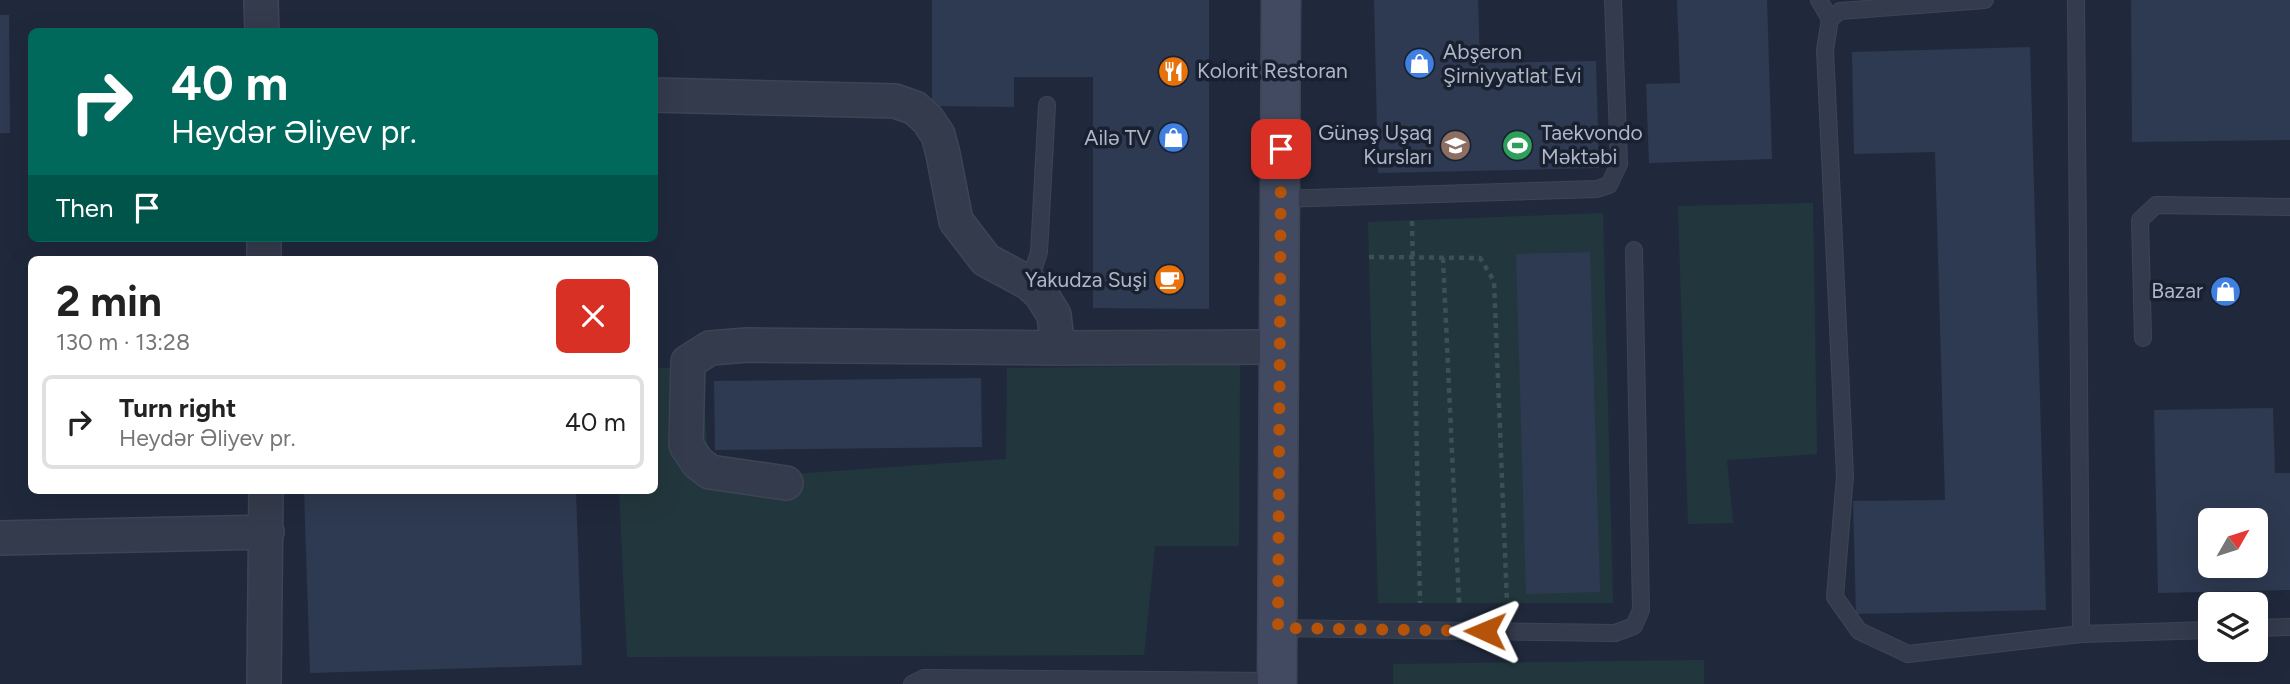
<!DOCTYPE html>
<meta charset="utf-8">
<style>
:root{--surface:#fff;--page:#f6f6f6;--text:#222;--muted:#767676;--line:#e0e0e0}
body{margin:0;font-family:Figtree,sans-serif;background:var(--page);color:var(--text);height:100vh;display:flex;flex-direction:column;font-size:26px;white-space:nowrap}
*{box-sizing:border-box;margin:0}
p{font-size:23px;color:var(--muted)}
.icon{flex:none;width:38px;height:38px;fill:none;stroke:currentColor;stroke-width:2;stroke-linecap:round;stroke-linejoin:round}
.map{position:relative;flex:1;overflow:hidden}
.sheet{position:absolute;left:28px;top:256px;width:630px;height:238px;display:flex;flex-direction:column;background:var(--surface);border-radius:10px;box-shadow:0 7px 28px #0002}
.sheet>*{flex:none}
.top-card{position:absolute;left:28px;top:28px;width:630px;height:214px;border-radius:10px;box-shadow:0 7px 28px #0002;background:#00695c;color:#fff;overflow:hidden}
.needle{width:46px;rotate:51deg}
.tools{position:absolute;left:2198px;top:508px;display:grid;gap:14px}
.tools a{display:grid;place-items:center;width:70px;height:70px;border-radius:10px;background:var(--surface);box-shadow:0 7px 28px #0002;font-size:35px}
.pin{position:absolute;display:grid;place-items:center;width:60px;height:60px;color:#fff;margin:-30px;border-radius:14px;box-shadow:0 4px 10px #0006}
.me{position:absolute;width:77px;margin:-38px;rotate:271deg;stroke-linejoin:round;filter:drop-shadow(0 0 5px #0008)}
.turn{display:flex;align-items:center;gap:24px;height:147px;padding:0 28px;font-size:32px}
.turn .icon{width:91px;height:91px;stroke-width:2.5}
.turn b{display:block;font-size:49px;line-height:60px}
.then{display:flex;align-items:center;height:66px;padding:0 28px;background:#0003;gap:14px;font-size:26px}
.round{display:grid;place-items:center;flex:none;width:74px;height:74px;border-radius:10px;background:var(--page)}
.overview{display:flex;align-items:center;justify-content:space-between;height:119px;padding:0 28px}
h1{font-size:42px;font-weight:700;line-height:52px}
ul{padding:0;list-style:none}
li{display:flex;align-items:center;gap:21px;height:94px;margin:0 14px 10px;padding:0 14px;border:4px solid var(--line);border-radius:10px}
li div{flex:1}
li b{display:block;font-size:26px}
li em{font-style:normal}
.map>svg:first-child{display:block}
.green{fill:#22373d}
.building{fill:#2e3a51;fill-rule:evenodd}
.lines{fill:none;stroke-linecap:round;stroke-linejoin:round}
.lane-casing{stroke:#3d4555;stroke-width:18}
.street-casing{stroke:#3d4555;stroke-width:36}
.secondary-casing{stroke:#3d4555;stroke-width:41}
.path{stroke:#3a5155;stroke-width:4.5;stroke-dasharray:5 5;stroke-linecap:butt}
.lane{stroke:#343b4c;stroke-width:16}
.street{stroke:#343b4c;stroke-width:33}
.secondary{stroke:#414a60;stroke-width:38}
.route{stroke:#b45309;stroke-width:12;stroke-dasharray:0 21.6}
.labels{text-anchor:middle;stroke-width:7;stroke-linejoin:round;paint-order:stroke}
.poi-label{font-size:21px;fill:#aeb6c8;stroke:#192131;text-anchor:end}
</style>
<div class="map">
<svg width="2290" height="684" viewBox="0 0 2290 684">
<rect width="100%" height="100%" fill="#20293c"/>
<g class="green">
<polygon points="1813,203 1817,454 1727,460 1733,523 1688,524 1678,206"/>
<polygon points="1603,213 1613,603 1378,603 1368,222"/>
<polygon points="1240,365 1239,546 1155,546 1144,655 627,657 619,490 654,490 655,368 702,368 709,480 1006,459 1007,368"/>
<polygon points="1704,660 1704,684 1393,684 1393,664"/>
</g>
<g class="building">
<polygon points="932,0 1209,0 1209,309 1093,308 1093,77 1014,77 1014,107 932,106"/>
<polygon points="1374,0 1478,0 1480,63 1596,61 1599,168 1378,173"/>
<polygon points="1677,0 1767,0 1772,159 1649,163 1646,84 1680,83"/>
<polygon points="2131,0 2290,0 2290,140 2132,142"/>
<polygon points="0,15 9,15 10,133 0,133"/>
<polygon points="2030,47 2046,610 1856,614 1853,501 1945,500 1935,152 1854,154 1852,52"/>
<polygon points="1590,252 1600,592 1526,594 1516,254"/>
<polygon points="981,378 982,447 715,450 714,381"/>
<path d="M2273,408L2275,473H2290V590L2158,593L2154,410ZM2210,520H2256V565H2210Z"/>
<polygon points="304,490 576,490 582,665 310,673"/>
</g>
<g class="lines">
<defs>
<g id="lane">
<polyline points="1819,0 1830,19"/>
<polyline points="1985,0 1840,11 1830,19 1825,50 1845,476 1835,597 1859,631 1908,654 2081,634 2210,630"/>
<polyline points="2076,0 2081,634"/>
<polyline points="1280,199 1597,189 1609,185 1619,164 1613,0"/>
<polyline points="1029,283 1039,252 1047,105"/>
<polyline points="2143,338 2140,220 2156,205 2290,207"/>
<polyline points="1278,628 1615,633 1634,626 1641,610 1634,250"/>
<polyline points="2256,628 2290,627"/>
<polyline points="912,684 924,678 1277,681"/>
</g>
<g id="street">
<polyline points="261,0 262,32"/>
<polyline points="654,95 895,101 915,108 928,120 938,135 943,154 956,221 986,260 1029,283 1041,294 1054,315 1058,348 1279,347"/>
<polyline points="264,238 264,259"/>
<polyline points="786,483 710,472 698,463 686,445 688,362 710,348 747,345 1058,348"/>
<polyline points="0,538 267,532"/>
<polyline points="264,684 266,490"/>
</g>
<polyline id="secondary" points="1277,684 1281,0"/>
</defs>
<use href="#lane" class="lane-casing"/>
<use href="#street" class="street-casing"/>
<use href="#secondary" class="secondary-casing"/>
<g class="path">
<polyline points="1412,221 1420,603"/>
<polyline points="1369,257 1480,258 1494,281 1507,603"/>
<polyline points="1443,258 1459,603"/>
</g>
<use href="#lane" class="lane"/>
<use href="#street" class="street"/>
<use href="#secondary" class="secondary"/>
</g>
<g class="lines">
<polyline class="route" points="1281,149 1278,628 1485,631"/>
</g>
<defs>
<symbol id="shop-disc" viewBox="-11 -11 22 22"><circle r="9.5" fill="#3f7fe0" stroke="#192131"/><path d="M-5-2.5h2.3a2.7 3.5 0 0 1 5.4 0H5L5.5 6h-11ZM-1.5-2.5h3a1.5 2.3 0 0 0-3 0Z" fill="#fff"/></symbol>
<symbol id="restaurant-disc" viewBox="-11 -11 22 22"><circle r="9.5" fill="#e8710a" stroke="#192131"/><path d="M-5-6h1v4h1v-4h1v4h1v-4h1v5L-1.5 .5V6h-2V.5L-5-1ZM5-6V6H3V1.5H1.5Q1.5-4 5-6Z" fill="#fff"/></symbol>
<symbol id="school-disc" viewBox="-11 -11 22 22"><circle r="9.5" fill="#8d6e63" stroke="#192131"/><path d="M0-5L7-2L0 1L-7-2ZM-4 1L0 2.5L4 1V4Q0 6-4 4Z" fill="#fff"/></symbol>
<symbol id="stadium-disc" viewBox="-11 -11 22 22"><circle r="9.5" fill="#2e9e5b" stroke="#192131"/><path d="M0-5a6.5 5 0 1 0 0 10a6.5 5 0 1 0 0-10ZM-3.5-1.8h7v3.6h-7Z" fill="#fff"/></symbol>
<symbol id="cafe-disc" viewBox="-11 -11 22 22"><circle r="9.5" fill="#e8710a" stroke="#192131"/><path d="M-5.5-4.5H6V0H3Q3 3.5 0 3.5H-2.5Q-5.5 3.5-5.5 0ZM3-3.2v2h1.7v-2ZM-6 4.5H4V6H-6Z" fill="#fff"/></symbol>
</defs>
<g fill-rule="evenodd">
<use href="#shop-disc" x="1402" y="46" width="35" height="35"/>
<use href="#restaurant-disc" x="1156" y="54" width="35" height="35"/>
<use href="#shop-disc" x="1156" y="120" width="35" height="35"/>
<use href="#school-disc" x="1438" y="128" width="35" height="35"/>
<use href="#stadium-disc" x="1500" y="128" width="35" height="35"/>
<use href="#cafe-disc" x="1152" y="262" width="35" height="35"/>
<use href="#shop-disc" x="2208" y="274" width="35" height="35"/>
</g>
<g class="labels">
<g class="poi-label">
<text x="1443" y="59" text-anchor="start">Abşeron<tspan x="1443" dy="24">Şirniyyatlat Evi</tspan></text>
<text x="1197" y="78" text-anchor="start">Kolorit Restoran</text>
<text x="1432" y="140">Günəş Uşaq<tspan x="1432" dy="24">Kursları</tspan></text>
<text x="1541" y="140" text-anchor="start">Taekvondo<tspan x="1541" dy="24">Məktəbi</tspan></text>
<text x="1151" y="145">Ailə TV</text>
<text x="1147" y="287">Yakudza Suşi</text>
<text x="2203" y="298">Bazar</text>
</g>
</g>
</svg>
<div class="tools">
<a><svg class="needle" viewBox="-14 -14 28 28"><path d="M0-13l5 13h-10z" fill="#e53935"/><path d="M0 13l5-13h-10z" fill="#767676"/></svg></a>
<a><svg class="icon" aria-label="layers" viewBox="0 0 24 24"><path d="M12 4l9 5-9 5-9-5zM3 14l9 5 9-5"/></svg></a>
</div>
<div class="pin" style="left:1281px;top:149px;background:#d93025"><svg class="icon" aria-label="arrive" viewBox="0 0 24 24"><path d="M6 21V4h12l-3 4 3 4H6"/></svg></div>
<svg class="me" style="left:1485px;top:631px" viewBox="-20 -20 40 40"><path d="M0-17L14 15 0 8-14 15z" fill="#b45309" stroke="#fff" stroke-width="4"/></svg>
<div class="top-card">
<div class="turn"><svg class="icon" aria-label="right" viewBox="0 0 24 24"><path d="M7 20v-9h11M14 6l5 5-5 5"/></svg><div><b>40 m</b>Heydər Əliyev pr.</div></div>
<div class="then">Then<svg class="icon" aria-label="arrive" viewBox="0 0 24 24"><path d="M6 21V4h12l-3 4 3 4H6"/></svg></div>
</div>
<section class="sheet">
<div class="overview"><div><h1>2 min</h1><p>130 m · 13:28</p></div><a class="round" style="background:#d93025;color:#fff"><svg class="icon" aria-label="close" viewBox="0 0 24 24"><path d="M6 6l12 12M18 6L6 18"/></svg></a></div>
<ul>
<li><svg class="icon" aria-label="right" viewBox="0 0 24 24"><path d="M7 20v-9h11M14 6l5 5-5 5"/></svg><div><b>Turn right</b><p>Heydər Əliyev pr.</p></div><em>40 m</em></li>
</ul>
</section>
</div>
